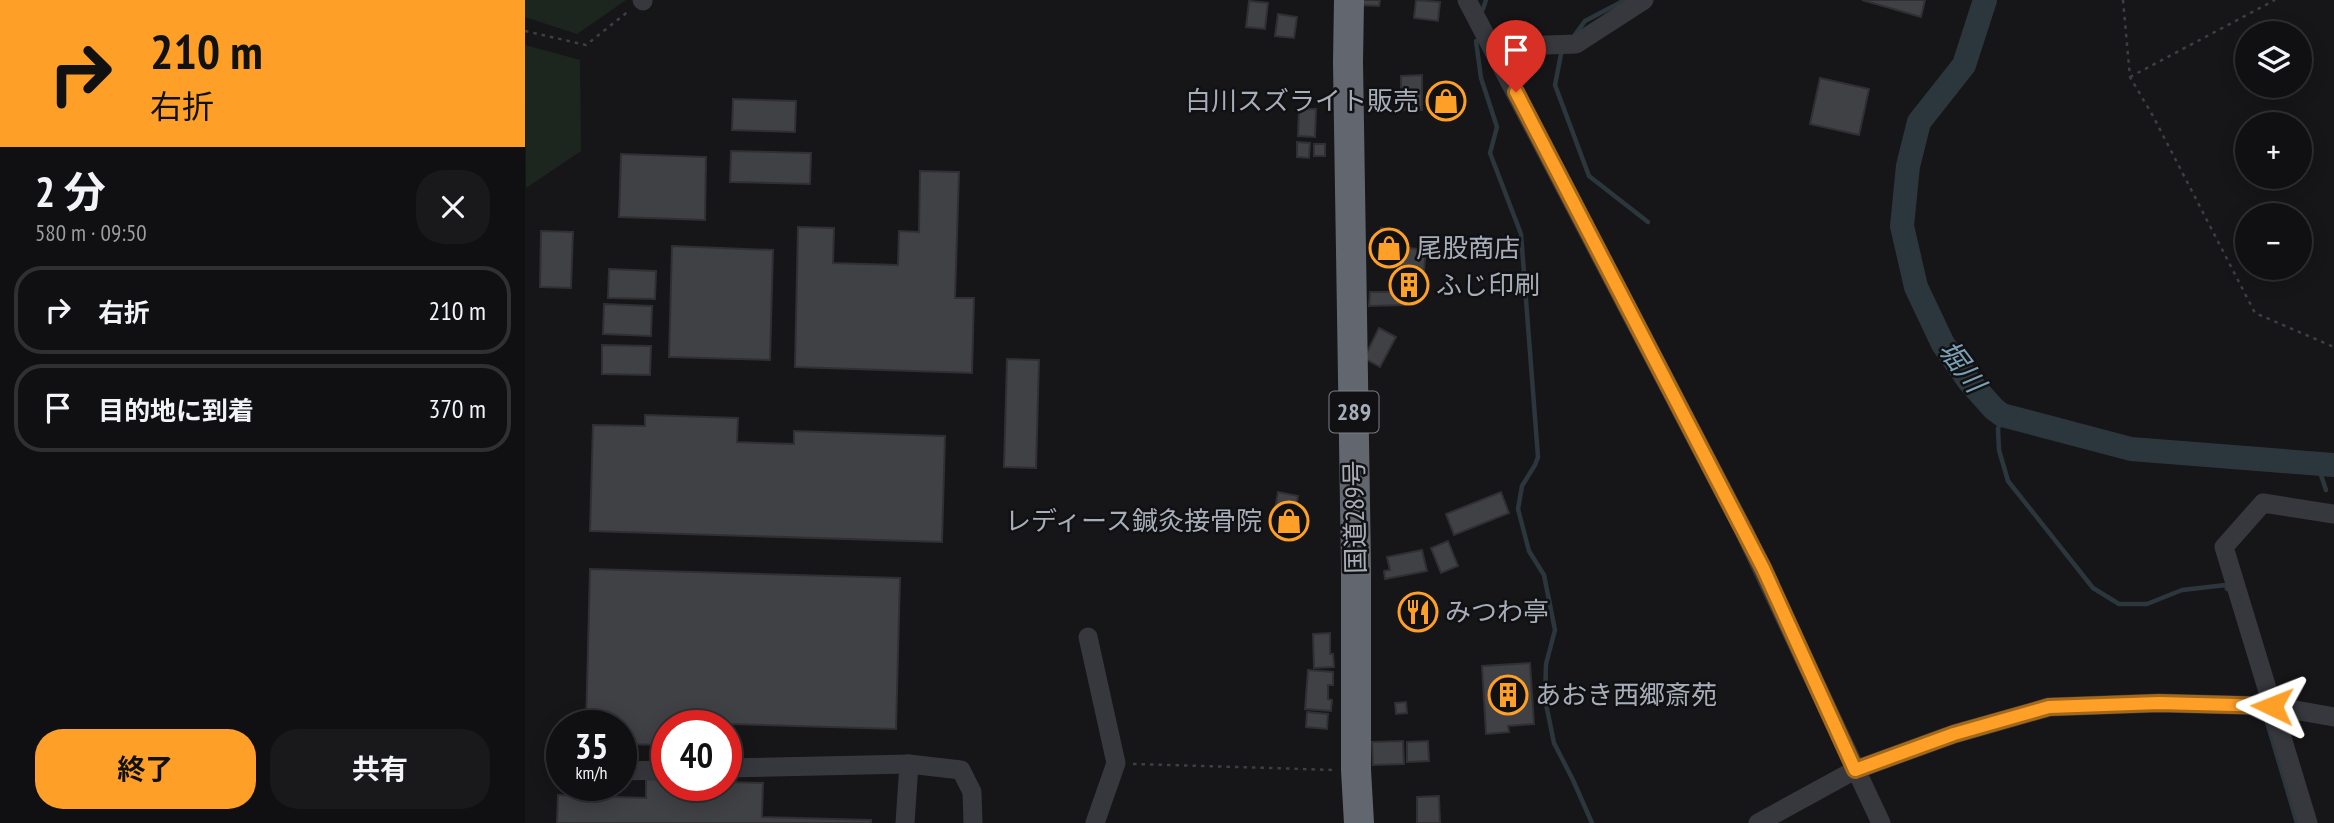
<!DOCTYPE html>
<html lang="ja">
<meta charset="utf-8">
<style>
:root{--surface:#101012;--page:#19191b;--text:#f1f3f6;--muted:#9c9d9f;--line:#303032;--accent:#fea027}
body{margin:0;font-family:"PT Sans Narrow","Noto Sans JP",sans-serif;background:var(--page);color:var(--text);height:100vh;display:flex;flex-direction:column;font-size:26px;white-space:nowrap}
*{box-sizing:border-box;margin:0}
p{font-size:23px;color:var(--muted)}
.icon{flex:none;width:38px;height:38px;fill:none;stroke:currentColor;stroke-width:2;stroke-linecap:round;stroke-linejoin:round}
.map{position:relative;flex:1;overflow:hidden}
.details{display:flex;flex-direction:column;background:var(--surface);width:525px}
.details>*{flex:none}
.banner{background:#fea027;color:#111;overflow:hidden}
.buttons{position:absolute;left:1710px;top:21px;display:grid;gap:14px}
.buttons a{display:grid;place-items:center;width:77px;height:77px;border-radius:50%;background:var(--surface);box-shadow:0 4px 18px #0003,0 0 0 2px var(--line);font-size:35px}
.speed{position:absolute;left:21px;top:710px;display:flex;gap:14px;font-size:35px;font-weight:700;text-align:center}
.speed>*{display:grid;place-content:center;width:91px;height:91px;border-radius:50%;background:var(--surface);box-shadow:0 4px 18px #0003,0 0 0 2px var(--line);line-height:1}
.speed small{font-size:18px;font-weight:400}
.speed .limit{border:10px solid #d22;background:#fff;color:#111}
.pin{position:absolute;display:grid;place-items:center;width:60px;height:60px;color:#fff;margin:-72px -30px;border-radius:50% 50% 50% 0;rotate:-45deg;box-shadow:0 0 7px #0007}
.pin .icon{rotate:45deg}
.me{position:absolute;width:77px;margin:-38px;rotate:272deg;stroke-linejoin:round;filter:drop-shadow(0 0 5px #0008)}
.turn{display:flex;align-items:center;gap:24px;height:147px;padding:0 35px;font-size:32px}
.turn .icon{width:91px;height:91px;stroke-width:2.5}
.turn b{display:block;font-size:49px;line-height:60px}
.round{display:grid;place-items:center;flex:none;width:74px;height:74px;border-radius:28px;background:var(--page)}
.head{display:flex;align-items:center;justify-content:space-between;height:119px;padding:0 35px}
h1{font-size:42px;font-weight:700;line-height:52px}
.button{display:flex;gap:14px;margin-top:auto;padding:14px 35px}
.button a{flex:1;height:80px;border-radius:28px;background:var(--accent);color:#111;font-size:28px;font-weight:700;line-height:80px;text-align:center}
.button a+a{background:var(--page);color:var(--text)}
ul{padding:0;list-style:none}
li{display:flex;align-items:center;gap:21px;height:88px;margin:0 14px 10px;padding:0 21px;border:4px solid var(--line);border-radius:28px}
li div{flex:1}
li b{display:block;font-size:26px}
li em{font-style:normal}
main{display:flex;flex:1;min-height:0}
.map>svg:first-child{display:block}
.green{fill:#1d261e}
.lines{fill:none;stroke-linecap:round;stroke-linejoin:round}
.stream{stroke:#2b373d;stroke-width:4.5}
.river{stroke:#2b373d;stroke-width:24}
.building{fill:#404145;stroke:#303034;stroke-width:2}
.path{stroke:#3c3f44;stroke-width:2.5;stroke-dasharray:3.5 5;stroke-linecap:butt}
.minor{stroke:#37383d;stroke-width:19}
.highway{stroke:#62676f;stroke-width:30}
.route-casing{stroke:#a56819;stroke-width:18}
.route{stroke:#fea027;stroke-width:12}
.labels{text-anchor:middle;stroke-width:5;stroke-linejoin:round;paint-order:stroke}
.shield{fill:#111113;stroke:#7a7f87;stroke-width:2}
.shield-label{font-size:24px;font-weight:bold;fill:#a7aeb9}
.poi-label{font-size:26px;fill:#a7aeb9;stroke:#111113;text-anchor:start}
.street-label{font-size:26px;fill:#a7aeb9;stroke:#111113}
.water-label{font-size:28px;font-style:italic;fill:#7ba1b6;stroke:#111113}
</style>
<main>
<section class="details">
<div class="banner">
<div class="turn"><svg class="icon" aria-label="right" viewBox="0 0 24 24"><path d="M7 20v-9h11M14 6l5 5-5 5"/></svg><div><b>210 m</b>右折</div></div>
</div>
<div class="head"><div><h1>2 分</h1><p>580 m · 09:50</p></div><a class="round"><svg class="icon" aria-label="close" viewBox="0 0 24 24"><path d="M6 6l12 12M18 6L6 18"/></svg></a></div>
<ul>
<li><svg class="icon" aria-label="right" viewBox="0 0 24 24"><path d="M7 20v-9h11M14 6l5 5-5 5"/></svg><div><b>右折</b></div><em>210 m</em></li>
<li><svg class="icon" aria-label="arrive" viewBox="0 0 24 24"><path d="M6 21V4h12l-3 4 3 4H6"/></svg><div><b>目的地に到着</b></div><em>370 m</em></li>
</ul>
<div class="button"><a>終了</a><a>共有</a></div>
</section>
<div class="map">
<svg width="1809" height="823" viewBox="0 0 1809 823">
<rect width="100%" height="100%" fill="#161618"/>
<g class="green">
<polygon points="0,0 101,0 52,34 0,17"/>
<polygon points="0,45 55,60 56,151 1,188"/>
</g>
<g class="lines">
<g class="stream">
<polyline points="958,9 961,0"/>
<polyline points="1049,36 1060,21 1100,0"/>
<polyline points="951,41 956,78 972,127 965,153 996,234 1013,457 1010,465 997,486 993,509 1004,551 1019,575 1030,630 1021,664 1020,699 1029,743 1048,780 1067,823"/>
<polyline points="1036,54 1030,85 1064,176 1123,222"/>
<polyline points="1477,415 1473,429 1474,450 1483,481 1568,588 1594,604 1622,604 1657,590 1701,585 1702,589"/>
<polyline points="1792,463 1801,490"/>
<polyline points="1742,722 1772,823"/>
</g>
<polyline class="river" points="1460,0 1439,65 1394,122 1383,166 1377,226 1391,287 1418,344 1444,381 1469,409 1477,415 1606,449 1809,465"/>
</g>
<g class="building">
<polygon points="834,0 855,0 854,6 834,5"/>
<polygon points="891,0 915,2 913,21 889,18"/>
<polygon points="1337,0 1400,0 1396,17"/>
<polygon points="724,1 743,3 740,29 721,27"/>
<polygon points="753,14 772,17 769,38 750,36"/>
<polygon points="897,75 897,110 876,110 876,76"/>
<polygon points="1295,78 1344,89 1334,135 1285,124"/>
<polygon points="208,99 271,101 270,132 207,130"/>
<polygon points="774,109 791,109 790,137 773,136"/>
<polygon points="772,142 785,143 784,158 772,157"/>
<rect x="789" y="144" width="11" height="12"/>
<polygon points="206,151 286,153 285,184 205,182"/>
<polygon points="96,154 181,157 180,220 94,217"/>
<polygon points="395,171 434,172 430,298 449,298 447,373 270,367 273,227 309,228 308,263 373,265 374,231 394,232"/>
<polygon points="856,228 874,230 871,266 852,264"/>
<polygon points="16,231 48,232 46,288 15,287"/>
<polygon points="147,246 248,250 245,360 144,357"/>
<polygon points="877,247 901,250 899,271 875,269"/>
<polygon points="84,269 131,271 130,299 83,298"/>
<polygon points="882,272 896,278 881,305 844,306 845,292 871,292"/>
<polygon points="79,304 127,306 126,336 78,334"/>
<polygon points="854,328 871,337 855,367 839,358"/>
<polygon points="77,345 126,346 125,375 77,374"/>
<polygon points="482,359 514,360 511,468 479,467"/>
<polygon points="120,415 213,418 212,442 269,444 269,431 420,436 417,542 65,531 68,425 120,426"/>
<polygon points="753,492 773,496 768,525 748,521"/>
<polygon points="976,492 984,513 929,535 921,514"/>
<polygon points="923,541 933,566 916,573 906,548"/>
<polygon points="897,550 902,571 860,579 859,571 865,570 862,557"/>
<polygon points="65,569 375,578 371,729 172,723 172,726 142,726 142,745 96,744 96,726 61,726"/>
<polygon points="904,600 908,616 881,622 877,606"/>
<polygon points="805,633 805,654 808,654 809,667 789,668 788,634"/>
<polygon points="1005,663 1009,724 983,726 984,732 961,734 957,666"/>
<polygon points="783,670 808,672 808,685 803,685 803,699 807,700 806,711 780,709"/>
<polygon points="881,702 882,713 871,714 870,703"/>
<polygon points="782,712 803,714 802,729 781,727"/>
<polygon points="878,741 879,764 848,765 847,742"/>
<polygon points="903,741 904,761 882,762 882,742"/>
<polygon points="121,779 142,780 142,786 201,786 201,782 238,783 237,817 346,820 346,823 32,823 33,795 121,798"/>
<polygon points="914,796 915,823 892,823 892,797"/>
</g>
<g class="lines">
<g class="path">
<polyline points="1598,0 1605,77 1628,116 1730,313 1809,347"/>
<polyline points="0,31 61,45 105,10"/>
<polyline points="1605,77 1750,0"/>
<polyline points="608,764 811,770"/>
</g>
<g class="minor">
<polyline points="117,0 118,1"/>
<polyline points="942,0 1219,531 1356,823"/>
<polyline points="967,47 1051,44 1119,0"/>
<polyline points="563,637 591,763 570,823"/>
<polyline points="201,768 384,764 436,770 447,792 448,823"/>
<polyline points="96,771 142,770"/>
<polyline points="380,823 384,764"/>
<polyline points="1233,823 1330,770 1429,734 1524,707 1634,703 1747,706 1809,717"/>
<polyline points="1783,823 1699,547 1738,503 1809,514"/>
</g>
<polyline class="highway" points="824,0 823,62 831,567 831,770 834,823"/>
</g>
<g class="lines">
<defs>
<polyline id="route" points="991,92 1238,568 1330,770 1429,734 1524,707 1634,703 1747,706"/>
</defs>
<use href="#route" class="route-casing"/>
<use href="#route" class="route"/>
</g>
<defs>
<symbol id="shop-ring" viewBox="-11 -11 22 22"><circle r="9.5" fill="#111113" stroke="#fea027" stroke-width="1.5"/><path d="M-5-2.5h2.3a2.7 3.5 0 0 1 5.4 0H5L5.5 6h-11ZM-1.5-2.5h3a1.5 2.3 0 0 0-3 0Z" fill="#fea027"/></symbol>
<symbol id="building-ring" viewBox="-11 -11 22 22"><circle r="9.5" fill="#111113" stroke="#fea027" stroke-width="1.5"/><path d="M-4-6H4V6H1V3H-1V6H-4ZM-2.5-4.3h1.7v1.8h-1.7ZM.8-4.3h1.7v1.8H.8ZM-2.5-1h1.7V.8h-1.7ZM.8-1h1.7V.8H.8Z" fill="#fea027"/></symbol>
<symbol id="restaurant-ring" viewBox="-11 -11 22 22"><circle r="9.5" fill="#111113" stroke="#fea027" stroke-width="1.5"/><path d="M-5-6h1v4h1v-4h1v4h1v-4h1v5L-1.5 .5V6h-2V.5L-5-1ZM5-6V6H3V1.5H1.5Q1.5-4 5-6Z" fill="#fea027"/></symbol>
</defs>
<g fill-rule="evenodd">
<use href="#shop-ring" x="899" y="79" width="44" height="44"/>
<use href="#shop-ring" x="842" y="226" width="44" height="44"/>
<use href="#building-ring" x="862" y="263" width="44" height="44"/>
<use href="#shop-ring" x="742" y="499" width="44" height="44"/>
<use href="#restaurant-ring" x="871" y="590" width="44" height="44"/>
<use href="#building-ring" x="961" y="673" width="44" height="44"/>
</g>
<g class="labels">
<rect class="shield" x="804.5" y="391.5" width="49" height="41" rx="5"/>
<g class="shield-label">
<text x="829" y="420">289</text>
</g>
<g class="poi-label">
<text x="894" y="110" text-anchor="end">白川スズライト販売</text>
<text x="891" y="257">尾股商店</text>
<text x="911" y="294">ふじ印刷</text>
<text x="737" y="530" text-anchor="end">レディース鍼灸接骨院</text>
<text x="920" y="621">みつわ亭</text>
<text x="1010" y="704">あおき西郷斎苑</text>
</g>
<g class="street-label">
<text transform="translate(830 517) rotate(-91)" y="9">国道289号</text>
</g>
<g class="water-label">
<text transform="translate(1437 366) rotate(53)" y="10">堀川</text>
</g>
</g>
</svg>
<div class="buttons">
<a><svg class="icon" aria-label="layers" viewBox="0 0 24 24"><path d="M12 4l9 5-9 5-9-5zM3 14l9 5 9-5"/></svg></a>
<a>+</a>
<a>−</a>
</div>
<div class="speed"><div>35<small>km/h</small></div><div class="limit">40</div></div>
<div class="pin" style="left:991px;top:92px;background:#d93025"><svg class="icon" aria-label="arrive" viewBox="0 0 24 24"><path d="M6 21V4h12l-3 4 3 4H6"/></svg></div>
<svg class="me" style="left:1747px;top:706px" viewBox="-20 -20 40 40"><path d="M0-17L14 15 0 8-14 15z" fill="#fea027" stroke="#fff" stroke-width="4"/></svg>
</div>
</main>
